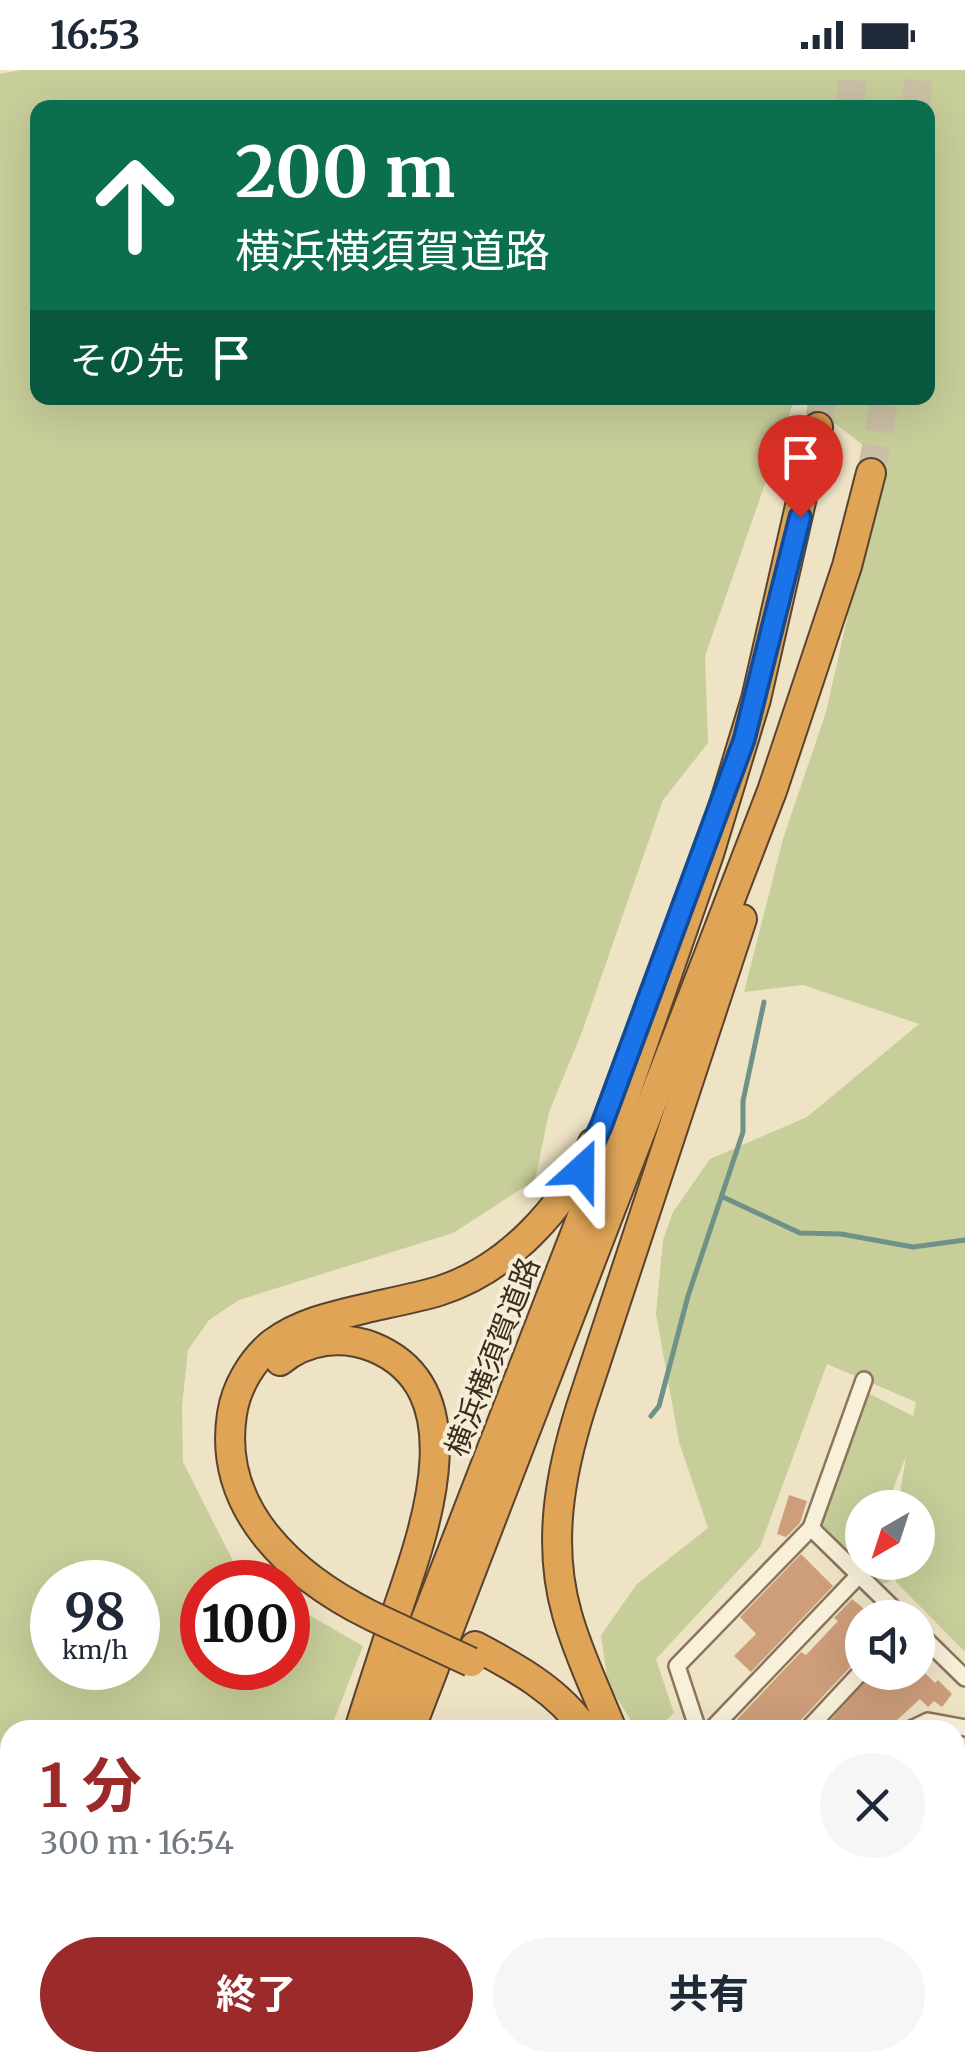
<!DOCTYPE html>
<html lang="ja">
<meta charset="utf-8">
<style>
:root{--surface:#fff;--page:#f6f6f7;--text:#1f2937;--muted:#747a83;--accent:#9b2a2a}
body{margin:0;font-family:Merriweather,"Noto Sans JP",serif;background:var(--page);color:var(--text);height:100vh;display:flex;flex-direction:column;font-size:38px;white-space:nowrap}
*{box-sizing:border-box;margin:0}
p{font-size:32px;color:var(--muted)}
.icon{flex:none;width:55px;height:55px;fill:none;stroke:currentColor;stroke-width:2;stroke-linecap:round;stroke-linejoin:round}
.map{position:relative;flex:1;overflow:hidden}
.panel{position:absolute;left:0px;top:1650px;width:965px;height:352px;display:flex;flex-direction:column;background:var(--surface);border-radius:30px 30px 0 0;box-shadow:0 10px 40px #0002}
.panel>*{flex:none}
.hud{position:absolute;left:30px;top:30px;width:905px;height:305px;border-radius:20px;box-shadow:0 10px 40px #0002;background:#0b6e4f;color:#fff;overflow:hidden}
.needle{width:65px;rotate:219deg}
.buttons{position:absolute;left:845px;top:1420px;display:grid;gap:20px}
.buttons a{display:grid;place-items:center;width:90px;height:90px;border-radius:50%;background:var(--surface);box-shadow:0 10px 40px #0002;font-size:50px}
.speed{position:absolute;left:30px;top:1490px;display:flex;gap:20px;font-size:50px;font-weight:700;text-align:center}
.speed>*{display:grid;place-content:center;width:130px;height:130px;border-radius:50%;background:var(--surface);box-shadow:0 10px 40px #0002;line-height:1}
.speed small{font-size:25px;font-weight:400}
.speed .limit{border:15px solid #d22;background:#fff;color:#111}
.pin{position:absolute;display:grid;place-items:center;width:85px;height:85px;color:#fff;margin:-102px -42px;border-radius:50% 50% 50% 0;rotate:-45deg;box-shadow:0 0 10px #0007}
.pin .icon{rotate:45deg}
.me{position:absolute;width:110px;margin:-55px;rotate:24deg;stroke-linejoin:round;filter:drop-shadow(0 0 8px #0008)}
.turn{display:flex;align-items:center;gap:35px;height:210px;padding:0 40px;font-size:45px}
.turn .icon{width:130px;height:130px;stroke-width:2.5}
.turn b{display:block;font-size:70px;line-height:85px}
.then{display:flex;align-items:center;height:95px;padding:0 40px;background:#0003;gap:20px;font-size:38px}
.round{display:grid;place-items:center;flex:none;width:105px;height:105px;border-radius:52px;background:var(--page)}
.headline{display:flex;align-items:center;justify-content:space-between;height:170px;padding:0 40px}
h1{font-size:60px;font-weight:700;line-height:75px;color:var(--accent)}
.action{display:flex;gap:20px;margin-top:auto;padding:20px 40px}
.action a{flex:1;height:115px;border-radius:60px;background:var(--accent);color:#fff;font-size:40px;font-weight:700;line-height:115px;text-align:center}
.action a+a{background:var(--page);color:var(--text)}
.status{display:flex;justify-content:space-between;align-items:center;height:70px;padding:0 50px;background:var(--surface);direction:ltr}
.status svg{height:28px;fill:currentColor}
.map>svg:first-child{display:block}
.green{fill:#c7ce99;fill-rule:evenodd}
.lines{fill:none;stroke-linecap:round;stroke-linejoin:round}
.stream{stroke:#6e9289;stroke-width:5}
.building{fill:#ce9e7b}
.highway-tunnel{stroke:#cbbfa5;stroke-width:28;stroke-dasharray:28 14;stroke-linecap:butt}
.street-casing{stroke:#8b755b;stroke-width:20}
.secondary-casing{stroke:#6d563e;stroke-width:25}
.highway-casing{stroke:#59432f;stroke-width:32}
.street{stroke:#f9f0da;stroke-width:15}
.secondary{stroke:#f9f0da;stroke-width:20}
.highway{stroke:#dfa456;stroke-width:28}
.rail-casing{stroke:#3b2d1f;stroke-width:9}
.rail{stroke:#f6edd6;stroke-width:5;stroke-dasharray:15;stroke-linecap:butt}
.highway-bridge-casing{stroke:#59432f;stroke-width:32;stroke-linecap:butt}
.highway-bridge{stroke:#dfa456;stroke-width:28}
.route-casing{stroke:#114b97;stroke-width:25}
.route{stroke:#1a73e8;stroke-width:18}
.labels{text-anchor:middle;stroke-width:8;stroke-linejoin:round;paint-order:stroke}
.street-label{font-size:30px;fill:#3b2d1f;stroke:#f6edd6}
</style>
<div class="status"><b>16:53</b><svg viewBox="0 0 49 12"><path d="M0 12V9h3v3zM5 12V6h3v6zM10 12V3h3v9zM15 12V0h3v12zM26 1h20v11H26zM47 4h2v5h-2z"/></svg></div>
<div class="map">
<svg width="965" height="2001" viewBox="0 0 965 2001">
<rect width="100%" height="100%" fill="#efe3c6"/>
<path class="green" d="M21,0H965V1582L896,1512L897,1493L918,1492V1438L898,1437L906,1386L886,1437L862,1438V1492L887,1493L890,1512L880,1514L820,1453L868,1323L913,1346L916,1332L827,1294L760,1477L656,1589L674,1643L656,1660H637L608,1614L601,1565L637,1514L708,1458L679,1372L656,1244L663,1170L673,1142L710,1089L807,1047L919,954L803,915L744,922L783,769L826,642L883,390L801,328H928V38H38V328H795L705,586L708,673L663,730L582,962L549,1042L535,1110L453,1163L239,1230L209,1250L188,1280L182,1336L183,1392L241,1507L251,1512H202V1598H288V1533L363,1576L330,1660H10V1947L0,1945V4ZM52,1512H138V1598H52Z"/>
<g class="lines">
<g class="stream">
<polyline points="723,1127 800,1163 841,1164 913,1177 965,1170"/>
<polyline points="651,1346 659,1336 688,1226 743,1062 743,1031 764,932"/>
<polyline points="171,2001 174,1992"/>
</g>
</g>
<g class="building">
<polygon points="789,1425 807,1431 800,1453 786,1467 777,1464"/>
<polygon points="801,1484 833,1516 751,1602 734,1586 756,1564 740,1547"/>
<polygon points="852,1529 875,1548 862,1548 862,1590 854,1593 799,1652 796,1660 727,1660 801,1582 806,1585 838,1551 834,1548"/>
<polygon points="873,1602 924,1602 935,1613 938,1610 952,1624 942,1637 934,1631 928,1637 920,1629 886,1660 822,1660"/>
</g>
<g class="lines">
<g class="highway-tunnel">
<polyline points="850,38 852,0"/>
<polyline points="916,38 919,0"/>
<polyline points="818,357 823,328"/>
<polyline points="871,403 885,328"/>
<polyline points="409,2001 415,1992"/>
</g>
<defs>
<g id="street">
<polyline points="811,1458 903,1548"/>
<polyline points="918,1562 965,1608"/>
<polyline points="698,1660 677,1596 811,1458 864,1310"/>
<polyline points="711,1660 859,1505"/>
<polyline points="807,1660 862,1601"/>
<polyline points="909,1660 928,1651 965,1658"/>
<polyline points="955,1743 965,1732"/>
<polyline points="955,1870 965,1860"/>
<polyline points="509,1992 511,2001"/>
<polyline points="708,2001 717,1994"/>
<polyline points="831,2001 839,1992"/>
<polyline points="950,2001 965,1985"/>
</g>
<polyline id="secondary" points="443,2001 478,1992"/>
<g id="highway">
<path d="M280,1291C307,1269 342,1265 373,1277C479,1320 422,1467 396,1544C384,1583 371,1621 359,1660"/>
<path d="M372,1546C293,1507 217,1440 232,1344C236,1317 252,1290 273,1273C304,1250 343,1244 380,1235C399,1231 419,1227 439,1221C508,1199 564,1138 593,1073"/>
<path d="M475,1576C515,1597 559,1621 585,1660"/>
<polyline points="383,1660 591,1123 709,784 756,629 818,357"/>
<polyline points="410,1660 772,721 847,496 871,403"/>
<path d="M612,1660C597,1622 578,1584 567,1544C547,1474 560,1404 581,1337L742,849"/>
<polyline points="250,2001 253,1992"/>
<polyline points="282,2001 285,1992"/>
</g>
</defs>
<use href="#street" class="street-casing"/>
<use href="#secondary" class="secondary-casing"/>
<use href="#highway" class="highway-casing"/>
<use href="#street" class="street"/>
<use href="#secondary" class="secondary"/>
<use href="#highway" class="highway"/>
<defs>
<g id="rail">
<polyline points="37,1992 42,2001"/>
<polyline points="62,1992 65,2001"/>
</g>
</defs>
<use href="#rail" class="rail-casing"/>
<use href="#rail" class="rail"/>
<defs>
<polyline id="highway-bridge" points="372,1546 471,1592"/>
</defs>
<use href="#highway-bridge" class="highway-bridge-casing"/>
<use href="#highway-bridge" class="highway-bridge"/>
</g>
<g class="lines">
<defs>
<polyline id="route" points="581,1100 602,1054 744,670 800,447"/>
</defs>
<use href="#route" class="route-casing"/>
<use href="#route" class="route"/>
</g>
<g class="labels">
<g class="street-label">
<text transform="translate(493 1287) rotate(-69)" y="10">横浜横須賀道路</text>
</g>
</g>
</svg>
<div class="buttons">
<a><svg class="needle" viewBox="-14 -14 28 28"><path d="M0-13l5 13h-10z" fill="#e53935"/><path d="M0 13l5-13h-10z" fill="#747a83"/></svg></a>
<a><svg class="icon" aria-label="sound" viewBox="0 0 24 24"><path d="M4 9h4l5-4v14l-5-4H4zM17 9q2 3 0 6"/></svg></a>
</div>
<div class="speed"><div>98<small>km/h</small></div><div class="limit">100</div></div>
<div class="pin" style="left:800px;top:447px;background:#d93025"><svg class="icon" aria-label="arrive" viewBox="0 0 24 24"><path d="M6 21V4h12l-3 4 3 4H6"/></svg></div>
<svg class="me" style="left:581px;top:1100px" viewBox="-20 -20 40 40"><path d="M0-17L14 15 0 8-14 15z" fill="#1a73e8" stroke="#fff" stroke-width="4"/></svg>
<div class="hud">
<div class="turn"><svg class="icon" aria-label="ahead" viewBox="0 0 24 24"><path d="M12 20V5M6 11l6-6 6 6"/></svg><div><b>200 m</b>横浜横須賀道路</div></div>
<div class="then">その先<svg class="icon" aria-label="arrive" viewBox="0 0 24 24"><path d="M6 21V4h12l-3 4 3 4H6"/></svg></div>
</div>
<section class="panel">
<div class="headline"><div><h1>1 分</h1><p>300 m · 16:54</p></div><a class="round"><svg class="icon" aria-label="close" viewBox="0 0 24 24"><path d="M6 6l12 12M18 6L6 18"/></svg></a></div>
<div class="action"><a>終了</a><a>共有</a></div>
</section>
</div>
